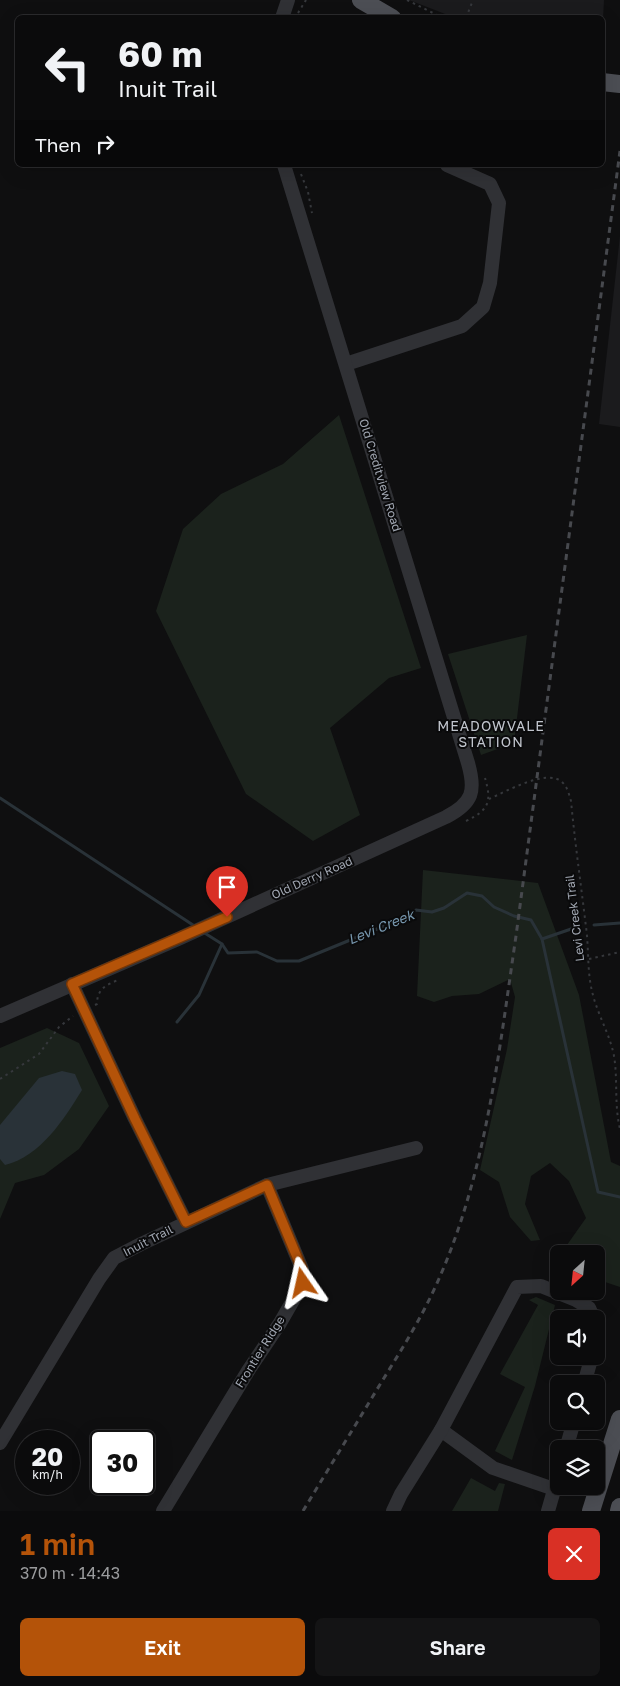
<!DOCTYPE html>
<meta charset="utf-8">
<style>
:root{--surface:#0b0b0c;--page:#141415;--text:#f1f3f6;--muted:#9a9b9d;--line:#2b2b2d;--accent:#b45309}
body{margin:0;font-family:"Golos Text",sans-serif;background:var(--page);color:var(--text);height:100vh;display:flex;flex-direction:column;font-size:19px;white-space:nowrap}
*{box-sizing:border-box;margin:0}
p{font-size:16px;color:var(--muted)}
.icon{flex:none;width:28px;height:28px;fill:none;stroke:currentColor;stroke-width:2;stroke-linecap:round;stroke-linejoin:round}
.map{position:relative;height:1511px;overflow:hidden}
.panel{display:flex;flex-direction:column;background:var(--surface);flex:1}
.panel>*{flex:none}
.hud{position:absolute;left:15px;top:15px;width:590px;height:152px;border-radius:8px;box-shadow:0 5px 20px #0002,0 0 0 1px var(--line);background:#0b0b0c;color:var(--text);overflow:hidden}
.needle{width:32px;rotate:207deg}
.buttons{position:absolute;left:550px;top:1245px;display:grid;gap:10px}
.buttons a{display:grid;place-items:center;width:55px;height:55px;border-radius:8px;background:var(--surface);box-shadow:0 5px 20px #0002,0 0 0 1px var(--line);font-size:25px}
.speed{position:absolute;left:15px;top:1430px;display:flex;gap:10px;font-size:25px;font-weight:700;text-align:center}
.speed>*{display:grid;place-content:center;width:65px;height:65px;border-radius:50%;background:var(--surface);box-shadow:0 5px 20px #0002,0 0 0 1px var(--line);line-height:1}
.speed small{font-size:12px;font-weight:400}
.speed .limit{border:2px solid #111;border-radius:8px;background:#fff;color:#111}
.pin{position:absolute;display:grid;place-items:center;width:42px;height:42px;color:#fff;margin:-51px -21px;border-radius:50% 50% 50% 0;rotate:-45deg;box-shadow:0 0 5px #0007}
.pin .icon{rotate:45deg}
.me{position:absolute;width:55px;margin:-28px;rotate:349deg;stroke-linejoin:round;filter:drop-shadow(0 0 4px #0008)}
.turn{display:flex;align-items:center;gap:18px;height:105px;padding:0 20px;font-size:22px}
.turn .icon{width:65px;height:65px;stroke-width:2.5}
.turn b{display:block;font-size:35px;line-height:42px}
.then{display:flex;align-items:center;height:48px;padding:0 20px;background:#0003;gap:10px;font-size:19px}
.round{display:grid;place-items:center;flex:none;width:52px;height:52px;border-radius:8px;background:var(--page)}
.summary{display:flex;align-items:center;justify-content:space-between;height:85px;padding:0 20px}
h1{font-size:30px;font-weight:600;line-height:38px;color:var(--accent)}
.action{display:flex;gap:10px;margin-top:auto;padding:10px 20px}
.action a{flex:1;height:58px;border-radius:8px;background:var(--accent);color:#fff;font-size:20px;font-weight:600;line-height:58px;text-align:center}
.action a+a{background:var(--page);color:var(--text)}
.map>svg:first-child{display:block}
.built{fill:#1b1b1d}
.green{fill:#1b221c}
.water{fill:#293238}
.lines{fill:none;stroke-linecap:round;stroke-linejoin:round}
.stream{stroke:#293238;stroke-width:3}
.path{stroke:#36383c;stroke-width:2;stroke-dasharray:2.5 4;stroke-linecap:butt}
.minor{stroke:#303135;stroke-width:14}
.major{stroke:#4c4e54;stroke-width:18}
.rail{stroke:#47494e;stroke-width:3;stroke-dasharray:6 5;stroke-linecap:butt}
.route-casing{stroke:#753606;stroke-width:12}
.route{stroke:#b45309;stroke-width:9}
.labels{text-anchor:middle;stroke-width:4;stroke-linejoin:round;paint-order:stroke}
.street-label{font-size:12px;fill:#a0a6b1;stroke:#0a0a0b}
.neighbourhood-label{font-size:14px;letter-spacing:1px;fill:#c1c5cd;stroke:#0a0a0b}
.water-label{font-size:14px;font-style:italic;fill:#7696ad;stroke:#0a0a0b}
</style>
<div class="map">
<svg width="620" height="1511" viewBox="0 0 620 1511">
<rect width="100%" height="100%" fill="#0f0f10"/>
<g class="built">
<polygon points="409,0 604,0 603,20 602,18 453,17"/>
<polygon points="620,236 620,427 599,424"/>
</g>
<g class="green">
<polygon points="339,415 421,668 389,678 330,728 360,815 313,841 246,794 156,611 183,529 221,494 283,464"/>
<polygon points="527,635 514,743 481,755 448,654"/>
<polygon points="423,870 538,883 579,995 611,1162 620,1166 620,1287 596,1279 596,1254 564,1254 562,1252 586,1218 569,1181 550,1163 531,1176 525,1204 540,1240 531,1241 510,1217 499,1182 480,1170 507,1049 515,997 510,979 479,994 452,996 434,1002 417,996"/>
<polygon points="47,1028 79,1043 109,1106 79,1149 44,1175 15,1183 0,1219 0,1048"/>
<polygon points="536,1297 555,1305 535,1386 512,1460 495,1451 525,1387 500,1374 538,1305 529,1300"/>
<polygon points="471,1478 495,1491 499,1483 505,1484 498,1511 452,1511"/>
</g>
<path class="water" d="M62,1071L75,1074L82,1090C64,1119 41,1156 5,1165L0,1159V1125L39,1078Z"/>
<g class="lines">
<g class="stream">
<polyline points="0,798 196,927"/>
<polyline points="594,925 620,923"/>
<polyline points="203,932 222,944 228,953 257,952 277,961 299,961 399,920 416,910 432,912 444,908 467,893 482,896 494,907 514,916 531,920 542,939 598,1192 620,1197"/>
<polyline points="542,939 574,928"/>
<polyline points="177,1022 199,995 222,944"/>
</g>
<g class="path">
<polyline points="407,0 443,18"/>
<polyline points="298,13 306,0"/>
<polyline points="466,18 473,0"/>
<polyline points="301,174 308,192 312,213"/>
<path d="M489,799C505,792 549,767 563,783C568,788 569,795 571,801C575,843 581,885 586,927C589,948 587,971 592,991C597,1014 610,1034 614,1056C618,1080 614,1104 620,1129"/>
<path d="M466,821C489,810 492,802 485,778"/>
<polyline points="589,959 620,952"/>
<path d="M95,1005L97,1004C97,989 106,985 118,980"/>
<polyline points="0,1079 39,1054 59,1027 73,1016"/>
</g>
<g class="minor">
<polyline points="282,18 288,0"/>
<polyline points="346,364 462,326 483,307 490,283 499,203 490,184 447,165"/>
<polyline points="72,984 135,1119 186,1222"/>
<path d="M0,1016L178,939L446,817C473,803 476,791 468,763L284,165"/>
<polyline points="596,1324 599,1330 596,1339"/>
<polyline points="584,1384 592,1356"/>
<polyline points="441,1430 493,1468 554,1489"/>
<polyline points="0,1443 99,1279 114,1258 141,1244 267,1185 416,1148"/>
<polyline points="566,1449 574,1421"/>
<polyline points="163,1511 248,1371 280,1323 303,1283 302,1269 267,1185"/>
<polyline points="393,1511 401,1494 441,1430 517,1287 541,1286 576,1300 589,1308 594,1319"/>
<polyline points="548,1511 559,1473"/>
</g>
<g class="major">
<polyline points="361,0 392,18"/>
<polyline points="602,82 620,84"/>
<polyline points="591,1511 620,1419"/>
<polyline points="619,1511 620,1507"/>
</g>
<path class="rail" d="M303,1511C327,1471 352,1431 376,1391C395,1360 415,1329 431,1296C485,1184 498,1058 516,936L620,151"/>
</g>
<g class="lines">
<defs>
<polyline id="route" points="227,917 72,984 135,1119 186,1222 267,1185 302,1269 303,1283"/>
</defs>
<use href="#route" class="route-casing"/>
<use href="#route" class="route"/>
</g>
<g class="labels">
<g class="street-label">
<text transform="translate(380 475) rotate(73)" y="4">Old Creditview Road</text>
<text transform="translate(312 878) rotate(-24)" y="4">Old Derry Road</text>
<text transform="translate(575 918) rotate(-97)" y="4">Levi Creek Trail</text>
<text transform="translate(148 1241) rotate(-27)" y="4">Inuit Trail</text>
<text transform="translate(260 1352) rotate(-58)" y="4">Frontier Ridge</text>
</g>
<g class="neighbourhood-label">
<text x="491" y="731">MEADOWVALE<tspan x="491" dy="16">STATION</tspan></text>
</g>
<g class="water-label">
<text transform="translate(381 927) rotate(-22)" y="5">Levi Creek</text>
</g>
</g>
</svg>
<div class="buttons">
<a><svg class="needle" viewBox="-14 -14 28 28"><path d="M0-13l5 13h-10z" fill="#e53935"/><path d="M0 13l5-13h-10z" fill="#9a9b9d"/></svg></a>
<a><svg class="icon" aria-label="sound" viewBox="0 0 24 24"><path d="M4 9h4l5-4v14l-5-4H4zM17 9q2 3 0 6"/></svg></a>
<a><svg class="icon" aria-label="search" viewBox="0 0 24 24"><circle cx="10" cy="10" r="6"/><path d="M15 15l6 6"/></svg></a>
<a><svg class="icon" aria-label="layers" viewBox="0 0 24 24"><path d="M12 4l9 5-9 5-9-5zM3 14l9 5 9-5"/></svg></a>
</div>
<div class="speed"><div>20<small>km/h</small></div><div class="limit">30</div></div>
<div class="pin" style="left:227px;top:917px;background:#d93025"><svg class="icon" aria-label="arrive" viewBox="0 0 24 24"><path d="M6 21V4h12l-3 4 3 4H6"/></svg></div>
<svg class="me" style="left:303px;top:1283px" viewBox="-20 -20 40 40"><path d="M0-17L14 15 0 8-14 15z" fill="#b45309" stroke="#fff" stroke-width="4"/></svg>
<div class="hud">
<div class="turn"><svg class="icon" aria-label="left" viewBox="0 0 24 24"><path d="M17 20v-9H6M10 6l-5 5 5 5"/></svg><div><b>60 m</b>Inuit Trail</div></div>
<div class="then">Then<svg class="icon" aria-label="right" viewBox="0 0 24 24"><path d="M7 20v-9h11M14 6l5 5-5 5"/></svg></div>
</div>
</div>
<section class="panel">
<div class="summary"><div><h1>1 min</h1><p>370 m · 14:43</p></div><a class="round" style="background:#d93025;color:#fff"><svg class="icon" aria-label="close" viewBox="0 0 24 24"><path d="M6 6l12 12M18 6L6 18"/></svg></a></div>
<div class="action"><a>Exit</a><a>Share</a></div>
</section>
